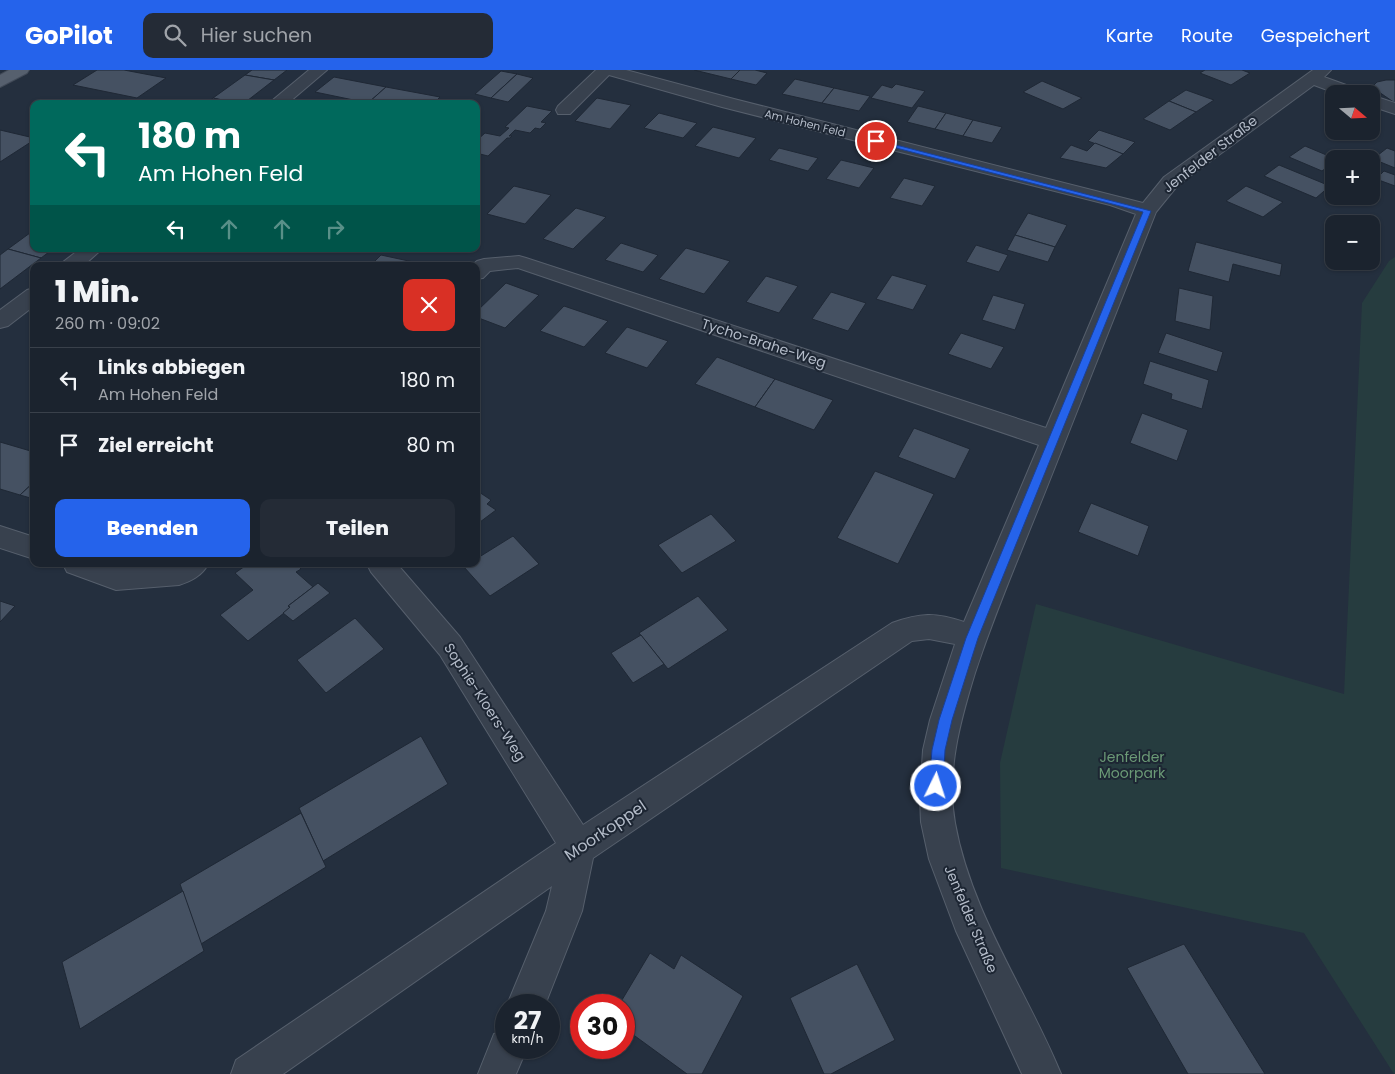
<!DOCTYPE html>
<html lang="de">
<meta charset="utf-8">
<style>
:root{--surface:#1b232e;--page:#242b36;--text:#f1f3f6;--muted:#a0a4aa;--line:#39404a;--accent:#2563eb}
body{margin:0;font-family:Poppins,sans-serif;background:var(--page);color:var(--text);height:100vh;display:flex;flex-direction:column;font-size:19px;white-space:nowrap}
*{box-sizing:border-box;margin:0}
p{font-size:16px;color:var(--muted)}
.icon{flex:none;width:28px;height:28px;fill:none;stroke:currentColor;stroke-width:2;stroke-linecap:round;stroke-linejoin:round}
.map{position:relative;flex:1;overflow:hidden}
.sheet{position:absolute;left:30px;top:192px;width:450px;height:305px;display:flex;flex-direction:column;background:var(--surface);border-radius:10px;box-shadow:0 1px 4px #0004,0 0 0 1px var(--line)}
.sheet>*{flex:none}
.hud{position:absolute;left:30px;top:30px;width:450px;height:152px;border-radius:10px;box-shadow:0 1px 4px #0004,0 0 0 1px var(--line);background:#00695c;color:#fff;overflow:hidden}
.needle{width:32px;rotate:109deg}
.buttons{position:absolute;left:1325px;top:15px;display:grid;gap:10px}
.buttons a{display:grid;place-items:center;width:55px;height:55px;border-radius:10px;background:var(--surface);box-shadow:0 1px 4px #0004,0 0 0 1px var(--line);font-size:25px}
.speed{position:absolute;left:495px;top:924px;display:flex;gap:10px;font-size:25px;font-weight:700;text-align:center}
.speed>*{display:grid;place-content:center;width:65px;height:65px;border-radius:50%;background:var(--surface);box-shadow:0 1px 4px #0004,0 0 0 1px var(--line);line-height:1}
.speed small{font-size:12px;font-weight:400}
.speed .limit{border:8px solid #d22;background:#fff;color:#111}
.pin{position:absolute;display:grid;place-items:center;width:42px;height:42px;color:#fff;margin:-21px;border:2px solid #fff;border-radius:50%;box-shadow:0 1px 5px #0007}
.me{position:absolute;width:55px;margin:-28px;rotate:4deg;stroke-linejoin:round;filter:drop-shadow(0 0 4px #0008)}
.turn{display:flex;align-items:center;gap:18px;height:105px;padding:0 25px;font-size:22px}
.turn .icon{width:65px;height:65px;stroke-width:2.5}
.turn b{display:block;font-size:35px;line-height:42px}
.lanes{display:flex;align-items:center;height:48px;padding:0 25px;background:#0003;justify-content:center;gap:25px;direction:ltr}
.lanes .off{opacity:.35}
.round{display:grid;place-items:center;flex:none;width:52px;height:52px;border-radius:10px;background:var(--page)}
.overview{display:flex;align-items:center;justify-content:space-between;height:85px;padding:0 25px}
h1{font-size:30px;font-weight:800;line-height:38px}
.cta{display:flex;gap:10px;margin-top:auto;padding:10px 25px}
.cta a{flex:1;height:58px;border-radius:10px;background:var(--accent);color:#fff;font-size:20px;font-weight:800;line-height:58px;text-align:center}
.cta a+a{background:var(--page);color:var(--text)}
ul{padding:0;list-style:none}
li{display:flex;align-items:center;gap:15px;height:65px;padding:0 25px;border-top:1px solid var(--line)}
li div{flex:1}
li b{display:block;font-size:19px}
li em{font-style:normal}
header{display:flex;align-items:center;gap:30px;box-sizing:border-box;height:70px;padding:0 25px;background:var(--accent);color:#fff}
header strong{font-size:24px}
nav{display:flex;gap:28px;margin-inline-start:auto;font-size:18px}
.search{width:350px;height:45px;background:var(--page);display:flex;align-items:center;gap:12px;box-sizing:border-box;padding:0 18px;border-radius:10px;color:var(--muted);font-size:19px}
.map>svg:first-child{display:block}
.green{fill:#263c3f}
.building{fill:#455162;stroke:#1f2835}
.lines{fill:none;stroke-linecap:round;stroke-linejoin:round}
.minor-casing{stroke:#565f6c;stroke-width:2}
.major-casing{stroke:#414a57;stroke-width:2}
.minor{fill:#38414e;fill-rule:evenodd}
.major{fill:#56606e;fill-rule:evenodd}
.route{fill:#2563eb;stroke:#184099}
.labels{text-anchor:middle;stroke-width:4;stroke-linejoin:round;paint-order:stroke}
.far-street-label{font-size:11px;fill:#b4bcc9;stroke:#1d2633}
.street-label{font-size:14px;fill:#b4bcc9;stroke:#1d2633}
.park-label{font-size:14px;fill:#6b9a76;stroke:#1d2633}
.near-street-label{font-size:16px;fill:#b4bcc9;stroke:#1d2633}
</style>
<header>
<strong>GoPilot</strong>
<div class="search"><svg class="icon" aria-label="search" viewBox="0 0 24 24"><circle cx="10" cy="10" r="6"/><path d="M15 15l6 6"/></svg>Hier suchen</div>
<nav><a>Karte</a><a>Route</a><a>Gespeichert</a></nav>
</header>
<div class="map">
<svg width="1395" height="1004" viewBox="0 0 1395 1004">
<rect width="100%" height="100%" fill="#242f3e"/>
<polygon class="green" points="1395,187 1395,1004 1394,1004 1304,863 1001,798 1000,693 1036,534 1344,624 1362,233 1389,191"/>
<g class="building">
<polygon points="97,0 124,0 166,8 137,28 73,15"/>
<polygon points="252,0 287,0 274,10 245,5"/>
<polygon points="694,0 740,0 731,9"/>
<polygon points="740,0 755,0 767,3 756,15 731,9"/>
<polygon points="1205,0 1242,0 1250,3 1231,15 1200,3"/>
<polygon points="501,1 517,4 491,28 475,24"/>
<polygon points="517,4 533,8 508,32 491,28"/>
<polygon points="245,5 274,10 243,34 213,28"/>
<polygon points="334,7 386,17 368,33 315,22"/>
<polygon points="795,9 834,18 822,33 782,24"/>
<polygon points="1386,10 1395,10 1395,33 1376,20 1374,15 1377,12"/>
<polygon points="1042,11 1082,28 1063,39 1023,22"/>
<polygon points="896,14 925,21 912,38 871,28 882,15 892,18"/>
<polygon points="386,17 440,27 433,34 368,33"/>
<polygon points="834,18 870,26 859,41 822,33"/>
<polygon points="1186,20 1214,30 1196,42 1169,31"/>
<polygon points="213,28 221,30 240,34 206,34"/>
<polygon points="597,28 631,35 610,59 575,51"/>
<polygon points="1169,31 1196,42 1170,60 1143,49"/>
<polygon points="527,36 552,41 541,52 546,53 540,59 535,58 530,63 515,60 509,66 512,66 510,68 507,68 488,86 476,83 476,71 485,63 500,66 509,58 505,57"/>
<polygon points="918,36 946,43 935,59 907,52"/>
<polygon points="659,43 697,53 683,68 644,58"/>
<polygon points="946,43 973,50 963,66 935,59"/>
<polygon points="973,50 1002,57 992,73 963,66"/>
<polygon points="713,57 756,68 739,88 695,76"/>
<polygon points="0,60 34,68 34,70 0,92"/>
<polygon points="1099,60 1135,72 1123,84 1088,71"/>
<polygon points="1095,73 1123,84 1106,98 1060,88 1071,75 1087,81"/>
<polygon points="1305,76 1336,89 1334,89 1334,92 1322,101 1289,87"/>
<polygon points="779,78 818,88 808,101 769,90"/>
<polygon points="1387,78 1395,81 1395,98 1373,89"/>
<polygon points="841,90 874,98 859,118 826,109"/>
<polygon points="1279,95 1330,116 1316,128 1264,106"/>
<polygon points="1384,101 1395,105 1395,116 1376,109"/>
<polygon points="904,108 935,116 922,136 890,128"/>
<polygon points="514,116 551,125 525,154 487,144"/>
<polygon points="1246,116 1283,132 1263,147 1226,131"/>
<polygon points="576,138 606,147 573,179 543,169"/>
<polygon points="1028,143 1067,155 1055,177 1015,165"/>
<polygon points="34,160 34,179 53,179 41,188 8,179"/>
<polygon points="1015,165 1055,177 1048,192 1007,180"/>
<polygon points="1196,172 1282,194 1280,206 1233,194 1229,212 1188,201"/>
<polygon points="621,173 658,185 643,202 605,190"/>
<polygon points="976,175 1008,185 999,202 966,192"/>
<polygon points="686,178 730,191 704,224 659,209"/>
<polygon points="8,179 41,188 0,219 0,185"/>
<polygon points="381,185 418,193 415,196 370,196"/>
<polygon points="892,205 927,215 913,240 876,229"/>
<polygon points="766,206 798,216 779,243 746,232"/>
<polygon points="506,213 539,225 505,258 476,247 476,242"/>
<polygon points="1179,218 1213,226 1210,260 1175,251"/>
<polygon points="831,222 866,233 848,261 812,249"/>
<polygon points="993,225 1025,234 1015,260 982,250"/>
<polygon points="564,236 608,251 584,277 540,261"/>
<polygon points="627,257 668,271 647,298 605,283"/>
<polygon points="961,263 1004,277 991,299 948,284"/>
<polygon points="1166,263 1223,282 1217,302 1158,283"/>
<polygon points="717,287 775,309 755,337 695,314"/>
<polygon points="1150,291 1209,310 1202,339 1171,329 1172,324 1143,314"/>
<polygon points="775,309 833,330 814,360 755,337"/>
<polygon points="1142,343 1188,360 1177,391 1130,373"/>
<polygon points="914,358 970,379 955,409 898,387"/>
<polygon points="0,372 34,382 34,412 20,425 0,419"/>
<polygon points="875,401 934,424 898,494 837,468"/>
<polygon points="34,412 34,429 20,425"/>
<polygon points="476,420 491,430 487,434 496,440 476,455"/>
<polygon points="1091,433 1149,456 1138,486 1078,462"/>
<polygon points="711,444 736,471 682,503 658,475"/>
<polygon points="513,466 539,494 490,526 464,497 469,494 476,494 476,489"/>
<polygon points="248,494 296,494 301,499 296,502 313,517 288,536 290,537 284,543 248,571 220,545 253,520 235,503"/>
<polygon points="318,513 330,523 293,551 283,543 290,537 288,536"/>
<polygon points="698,526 728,560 668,599 639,563"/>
<polygon points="0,531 15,536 0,552"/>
<polygon points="355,548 384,579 326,623 297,590"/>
<polygon points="641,565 664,594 633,613 611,583"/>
<polygon points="421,666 448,714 323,791 299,738"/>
<polygon points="301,743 326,797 201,874 180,814"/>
<polygon points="183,821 204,881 80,959 62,892"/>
<polygon points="1184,874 1265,1004 1188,1004 1127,898"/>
<polygon points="650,883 674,899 681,885 743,926 702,1004 687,1004 624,958 624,935 619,935"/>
<polygon points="857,894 895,970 831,1004 824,1004 790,928"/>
</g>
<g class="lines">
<defs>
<g id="minor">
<polygon points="309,0 327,0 287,34 268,34"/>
<path d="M596,0H626L734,29L1143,133L1164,107L1313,0H1331L1324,7L1360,20L1362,24H1338L1314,15L1178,115L1156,142C1119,235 1082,329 1045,422C1021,482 995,542 975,603C960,652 946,702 955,753C971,843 1027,921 1061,1004H1022L956,861L929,789L921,752L920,728L923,680L930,650L955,574L929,569L912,571L593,788L582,841L545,935H507L546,841L552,816L283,1004H231L236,990L556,773L440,585L371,502L367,494H397L460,567L583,755L892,553C920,543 935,542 964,552L1039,375L518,198L490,201L483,208L476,209V196H471L477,191L484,189L519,186L526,188L1046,358L1136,144L1110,135L722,37L609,5L570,44H558L556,40L558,36Z"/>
<polygon points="1371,25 1395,33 1395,44 1371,36"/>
<polygon points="80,179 102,179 83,196 60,196 63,192"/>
<polygon points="34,218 34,236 8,256 0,258 0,240 27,220"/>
<polygon points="0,456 34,467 34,489 0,478"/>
<path d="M63,494H107L117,498L166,494H208C202,506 191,511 179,515L116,520L67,502Z"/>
<polygon points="506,960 506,978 527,978 516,1004 478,1004 494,964"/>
</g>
<polygon id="major" points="9,0 29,0 27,3 0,17 0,5"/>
</defs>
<use href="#minor" class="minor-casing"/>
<use href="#major" class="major-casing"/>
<use href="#minor" class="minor"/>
<use href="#major" class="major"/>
</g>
<polygon class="route" points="873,69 1151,141 978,568 952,650 945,680 943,716 941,721 936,723 931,721 929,716 932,680 939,650 966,568 1143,142 873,72"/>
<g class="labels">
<g class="far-street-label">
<text transform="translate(805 53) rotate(14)" y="4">Am Hohen Feld</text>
</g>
<g class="street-label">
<text transform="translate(1210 84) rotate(-38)" y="5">Jenfelder Straße</text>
<text transform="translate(764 273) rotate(18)" y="5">Tycho-Brahe-Weg</text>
<text transform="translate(485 632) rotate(57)" y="5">Sophie-Kloers-Weg</text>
<text transform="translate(971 849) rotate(67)" y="5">Jenfelder Straße</text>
</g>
<g class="park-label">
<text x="1132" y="692">Jenfelder<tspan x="1132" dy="16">Moorpark</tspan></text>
</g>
<g class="near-street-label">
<text transform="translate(605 760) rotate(-34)" y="6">Moorkoppel</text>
</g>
</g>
</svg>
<div class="buttons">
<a><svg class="needle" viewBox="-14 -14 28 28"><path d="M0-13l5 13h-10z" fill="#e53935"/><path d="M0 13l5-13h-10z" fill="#a0a4aa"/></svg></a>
<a>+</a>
<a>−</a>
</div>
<div class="speed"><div>27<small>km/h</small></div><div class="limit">30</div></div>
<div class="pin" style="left:876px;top:71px;background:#d93025"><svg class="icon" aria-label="arrive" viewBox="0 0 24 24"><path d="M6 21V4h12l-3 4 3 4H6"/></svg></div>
<svg class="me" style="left:936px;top:716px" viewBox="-20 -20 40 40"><circle r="17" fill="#2563eb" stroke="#fff" stroke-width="3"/><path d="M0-11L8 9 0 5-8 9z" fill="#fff"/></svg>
<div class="hud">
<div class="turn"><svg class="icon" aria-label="left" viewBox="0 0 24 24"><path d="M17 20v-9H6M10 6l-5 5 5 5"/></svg><div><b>180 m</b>Am Hohen Feld</div></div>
<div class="lanes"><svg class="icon" aria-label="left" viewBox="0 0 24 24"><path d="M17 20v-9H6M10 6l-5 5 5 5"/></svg><svg class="icon off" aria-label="ahead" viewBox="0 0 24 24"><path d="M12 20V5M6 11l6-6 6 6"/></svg><svg class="icon off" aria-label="ahead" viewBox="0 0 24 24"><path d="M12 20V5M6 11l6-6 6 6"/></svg><svg class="icon off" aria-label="right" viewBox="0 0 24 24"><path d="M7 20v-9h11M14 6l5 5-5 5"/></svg></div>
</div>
<section class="sheet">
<div class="overview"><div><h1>1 Min.</h1><p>260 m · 09:02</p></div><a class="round" style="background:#d93025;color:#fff"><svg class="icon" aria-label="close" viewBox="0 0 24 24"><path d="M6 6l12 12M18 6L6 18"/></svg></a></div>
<ul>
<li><svg class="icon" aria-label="left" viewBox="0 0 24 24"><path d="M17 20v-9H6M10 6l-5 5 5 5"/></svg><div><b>Links abbiegen</b><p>Am Hohen Feld</p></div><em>180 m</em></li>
<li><svg class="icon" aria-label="arrive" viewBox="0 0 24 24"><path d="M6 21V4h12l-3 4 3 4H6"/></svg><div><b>Ziel erreicht</b></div><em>80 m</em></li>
</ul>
<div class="cta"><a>Beenden</a><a>Teilen</a></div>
</section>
</div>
